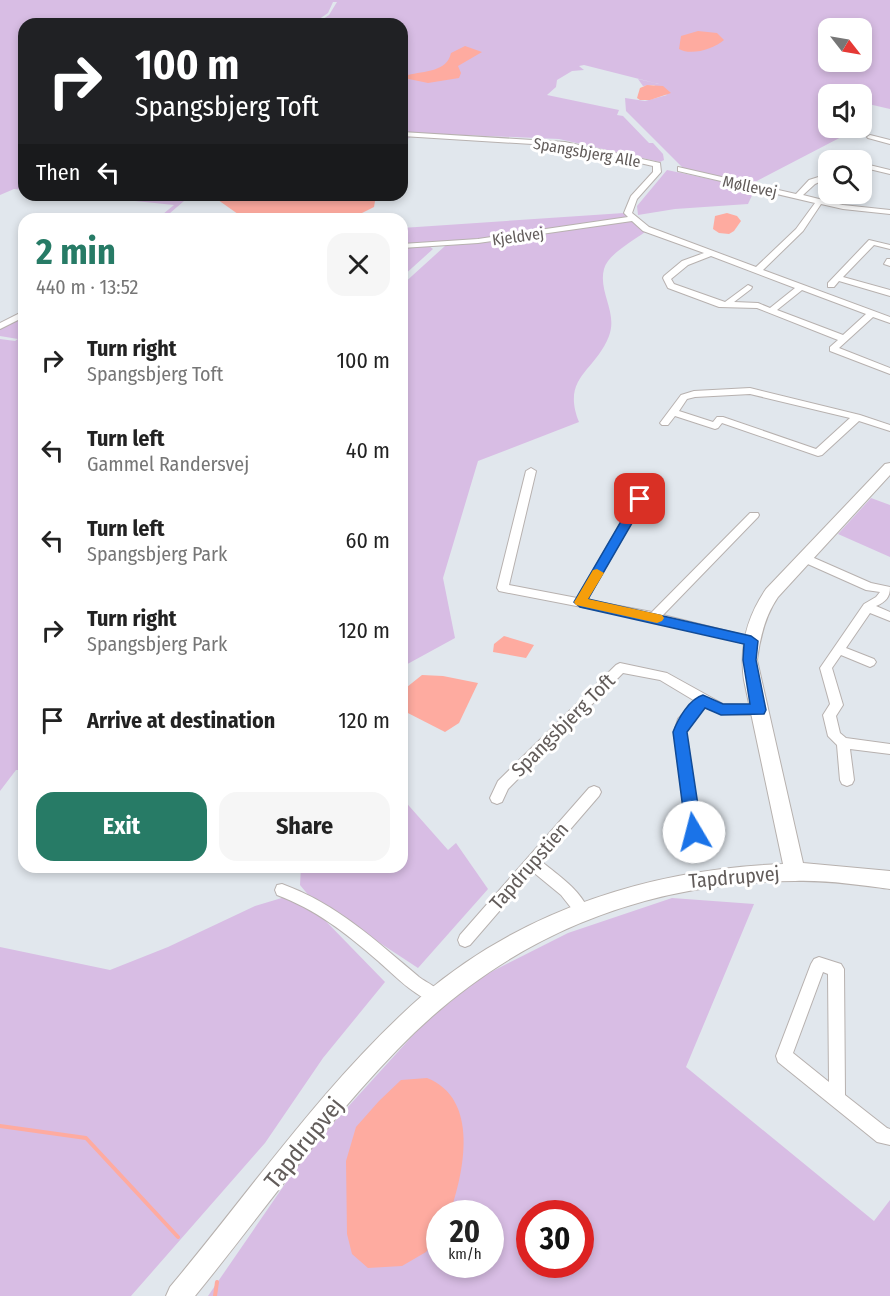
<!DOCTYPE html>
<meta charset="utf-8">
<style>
:root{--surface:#fff;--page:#f6f6f6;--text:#222;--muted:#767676;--accent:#277b66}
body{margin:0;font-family:"Fira Sans Condensed",sans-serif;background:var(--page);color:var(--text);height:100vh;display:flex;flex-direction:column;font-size:22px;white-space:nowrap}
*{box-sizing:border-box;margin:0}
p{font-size:20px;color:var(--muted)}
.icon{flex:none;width:33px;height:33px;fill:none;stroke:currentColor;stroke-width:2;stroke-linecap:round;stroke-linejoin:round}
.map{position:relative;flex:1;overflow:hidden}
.sheet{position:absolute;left:18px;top:213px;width:390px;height:660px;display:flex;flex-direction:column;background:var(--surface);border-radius:18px;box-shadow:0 3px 9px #0003}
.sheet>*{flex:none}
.banner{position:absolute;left:18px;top:18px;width:390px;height:183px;border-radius:18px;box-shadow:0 3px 9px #0003;background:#202124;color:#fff;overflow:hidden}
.needle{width:39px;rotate:121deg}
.buttons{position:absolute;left:818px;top:18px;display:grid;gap:12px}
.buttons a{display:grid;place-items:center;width:54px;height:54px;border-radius:12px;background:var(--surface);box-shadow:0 3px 9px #0003;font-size:30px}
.speed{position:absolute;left:426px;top:1200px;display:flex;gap:12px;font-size:30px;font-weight:700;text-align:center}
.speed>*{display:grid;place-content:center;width:78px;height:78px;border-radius:50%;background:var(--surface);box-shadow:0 3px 9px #0003;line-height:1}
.speed small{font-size:15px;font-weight:400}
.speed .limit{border:9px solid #d22;background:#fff;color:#111}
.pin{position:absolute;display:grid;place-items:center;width:51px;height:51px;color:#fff;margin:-26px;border-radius:12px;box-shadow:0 3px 9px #0006}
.me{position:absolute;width:66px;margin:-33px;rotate:352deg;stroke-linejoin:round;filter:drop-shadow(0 0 4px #0008)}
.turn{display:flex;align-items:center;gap:21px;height:126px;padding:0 18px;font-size:27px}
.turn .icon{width:78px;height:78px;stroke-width:2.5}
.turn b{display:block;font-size:42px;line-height:51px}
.then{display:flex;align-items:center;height:57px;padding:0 18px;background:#0003;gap:12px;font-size:22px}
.round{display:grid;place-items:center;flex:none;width:63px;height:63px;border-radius:18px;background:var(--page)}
.summary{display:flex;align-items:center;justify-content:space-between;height:102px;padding:0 18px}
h1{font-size:36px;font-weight:700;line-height:45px;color:var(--accent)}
.primary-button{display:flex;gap:12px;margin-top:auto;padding:12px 18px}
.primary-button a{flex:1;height:69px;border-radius:18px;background:var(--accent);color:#fff;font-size:24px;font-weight:700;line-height:69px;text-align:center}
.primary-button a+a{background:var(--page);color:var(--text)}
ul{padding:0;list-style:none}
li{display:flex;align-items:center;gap:18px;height:90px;padding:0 18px}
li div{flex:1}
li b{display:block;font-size:22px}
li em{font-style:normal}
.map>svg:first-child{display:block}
.green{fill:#d8bde4;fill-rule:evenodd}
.water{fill:#feaba0}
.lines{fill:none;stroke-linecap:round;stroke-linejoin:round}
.stream{stroke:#feaba0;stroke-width:4}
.street-casing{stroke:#b7b1af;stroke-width:2}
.secondary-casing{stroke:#b7b1ae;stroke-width:2}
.street{fill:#fff;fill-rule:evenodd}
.secondary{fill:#fff;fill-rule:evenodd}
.route{fill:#1a73e8;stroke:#114b97;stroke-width:1.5}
.slow{fill:#f59e0b}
.labels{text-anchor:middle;stroke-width:6;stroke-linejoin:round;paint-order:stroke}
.far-street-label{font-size:16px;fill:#625c5a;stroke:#fff}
.street-label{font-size:20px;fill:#625c5a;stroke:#fff}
.near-street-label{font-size:24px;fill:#625c5a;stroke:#fff}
</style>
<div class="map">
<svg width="890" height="1296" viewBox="0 0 890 1296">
<rect width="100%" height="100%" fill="#e1e7ed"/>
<g class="green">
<path d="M0,0H890V109L864,103L861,105V94H828V124H822L849,133L751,184L683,168L626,111L625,98L645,101L667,95L654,85L643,86L638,79L659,84L584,65L579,66L584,70L572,71L557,80L556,87L547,95L619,110L617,115L623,116L649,143H653L663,154L664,160L660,162L559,139L416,133L402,143V24H316L329,15L337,2H333L328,13L312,24H24V190L14,189L0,195ZM828,28H861V62H828Z"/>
<polygon points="667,170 752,188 754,191 748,204 675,209 638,215 637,206"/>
<polygon points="77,195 191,195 163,219 157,219 174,205"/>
<polygon points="624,213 627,214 625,218 507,236 402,245 402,228"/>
<path d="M622,221H631L645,232C633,241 608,254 604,269C598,292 618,312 609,336C595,372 561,377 579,422L478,461L443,578L455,638L402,667V285L445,246L501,241Z"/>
<polygon points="429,246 433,249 402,277 402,248"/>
<polygon points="24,317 24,770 16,770 0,791 0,339 15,341 18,339 0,336 0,329"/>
<polygon points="871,498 890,505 890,557 838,534"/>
<polygon points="402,798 448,850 456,843 488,889 418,968 310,897 300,885 301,867 402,867"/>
<polygon points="285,897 314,909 385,982 323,1058 265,1143 131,1296 0,1296 0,947 110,970 168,947 255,906"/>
<path d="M672,898L754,904L686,1067L874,1221L890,1200V1296H208L307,1152L425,1022L483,976L568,933ZM440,1214H490V1264H440ZM530,1214H580V1264H530Z"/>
</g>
<g class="water">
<path d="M698,31L717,33L724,40C714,49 691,56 679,49L681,36Z"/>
<path d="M465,46L482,52L458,66L461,73L459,78L428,83L404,78L408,75C424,71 447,72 451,53Z"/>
<polygon points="647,85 663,86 671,93 650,100 640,100 637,98 640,88"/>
<polygon points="211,195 376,195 374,207 350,219 245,219"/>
<polygon points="727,213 737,216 741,221 734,231 729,234 719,233 713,229 715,216"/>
<polygon points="504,636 534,645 526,658 493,652 494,644"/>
<polygon points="422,675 443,676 478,683 459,723 445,732 402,710 402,691"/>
<path d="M427,1078C480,1099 464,1172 450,1213L440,1214L439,1234L426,1252L402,1266L368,1268L352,1254L347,1234L346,1161L356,1127L379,1101L401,1080Z"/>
</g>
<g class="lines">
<g class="stream">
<polyline points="0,1126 86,1138 178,1237"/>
<polyline points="215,1296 217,1282"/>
</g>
<defs>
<g id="street">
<path d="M402,132L565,142L660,163L661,172L637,199L632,213L649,227L756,267L796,229L815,203L678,171V167L796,194L809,180L828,174V178L815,184L803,195L843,205L890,210V214L843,209L821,204L803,231L763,270L890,317V323L873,317L839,348L890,368V374L830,351V347L838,340L757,308L719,307L668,288L663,278L664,276L682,261L704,253L643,231L632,221L478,243L402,248V244L478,239L628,217L624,213L631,196L653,172V166L565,146L402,136ZM711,256L795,288L770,308L758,303L734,302L751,289L752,287L748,285L725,302L674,284L671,279L688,265ZM802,290L866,314L843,335L777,310Z"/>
<polygon points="870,135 890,140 890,144 868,138 867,137"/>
<polygon points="861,163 890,170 890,174 861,167"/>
<polygon points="869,240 890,245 890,249 874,245 843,277 890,290 890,296 839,281 834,287 828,287 828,283"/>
<polygon points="887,259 890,259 890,266 884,264"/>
<polygon points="24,311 24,317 0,329 0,323"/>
<path d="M750,388L860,415L890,425V431L859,421L822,455L818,456L722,423L718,428L715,429L675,416L668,425H662L660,423L681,395L694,391ZM750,394L850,418L816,449L723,417H717L713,422L679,411L687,399L695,397Z"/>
<polygon points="531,468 536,471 509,585 577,598 644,483 649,480 654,483 587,600 652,612 750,513 758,513 759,515 758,517 663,615 755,638 757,641 755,644 751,645 654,621 499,591 497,588 526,471"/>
<path d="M805,554L871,583L890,587C890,597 886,602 876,606L890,612V621L870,613L846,648L874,659L876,662L874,665L870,667L841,655L832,668L843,705L836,716L840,733L846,738L890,744V754L850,749L854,780L852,784L847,786L842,784L840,780L837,745L828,736L823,715L830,704L820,668L864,604L876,597L880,592L866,590L801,561L799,558Z"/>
<polygon points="620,663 667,673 723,704 759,705 763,707 765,710 763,713 759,715 721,714 705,707 689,725 686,732 701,832 694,848 689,850 684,848 682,844 687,832 674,732 678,719 695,701 660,680 623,673 508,789 502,802 497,804 492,802 490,798 498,781 616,665"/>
<path d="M594,786L599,788L601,792L599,796L542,862C559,876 579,889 588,909L586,914L581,916L576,914L561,895L533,872L470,945L465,947L460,945L458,940L460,935L589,788Z"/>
<path d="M282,884C337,904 375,940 419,977C427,983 440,988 444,997L441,1002L436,1004C413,995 395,976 377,960C346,933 315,909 277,895L275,890L277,885Z"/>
<path d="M819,957L841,964L844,969L845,1095L887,1128L890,1129V1145L877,1142L778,1062L776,1056L811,964L814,959ZM823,972L828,974L829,1082L793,1053Z"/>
</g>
<path id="secondary" d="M890,463V475L778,597C765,616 760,637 757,660L803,863L890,871V889C858,885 827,880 795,881C640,882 505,938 397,1050C323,1126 262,1214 195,1296H166L170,1287C252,1189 326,1080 423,995C524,909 653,869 783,864L744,680C739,646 747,617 766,589L885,464Z"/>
</defs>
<use href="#street" class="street-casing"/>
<use href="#secondary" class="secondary-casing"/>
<use href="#street" class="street"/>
<use href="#secondary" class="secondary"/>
</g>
<path class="route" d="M640,495L646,499L588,599L751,636L758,641L756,660L766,710L764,714L721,715L705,708L687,732L702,832L700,837L694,839L689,837L686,832L673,732C678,719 689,699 703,695L723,704H750L743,660L744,644L580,607L574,602L634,499Z"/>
<polygon class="slow" points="597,569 604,573 588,599 662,615 664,618 662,621 657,623 576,605 574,602 576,599 593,570"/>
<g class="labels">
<g class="far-street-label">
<text transform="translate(587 152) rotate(10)" y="6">Spangsbjerg Alle</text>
<text transform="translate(750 186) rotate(12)" y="6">Møllevej</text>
<text transform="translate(518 236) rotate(-8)" y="6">Kjeldvej</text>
</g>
<g class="street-label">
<text transform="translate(563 725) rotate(-45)" y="7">Spangsbjerg Toft</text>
<text transform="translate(529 866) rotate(-49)" y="7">Tapdrupstien</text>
<text transform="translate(734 877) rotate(-5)" y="7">Tapdrupvej</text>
</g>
<g class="near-street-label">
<text transform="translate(304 1143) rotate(-51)" y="8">Tapdrupvej</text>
</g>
</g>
</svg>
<div class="buttons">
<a><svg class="needle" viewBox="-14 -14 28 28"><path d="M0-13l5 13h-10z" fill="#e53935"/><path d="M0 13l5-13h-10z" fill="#767676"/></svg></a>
<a><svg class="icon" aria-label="sound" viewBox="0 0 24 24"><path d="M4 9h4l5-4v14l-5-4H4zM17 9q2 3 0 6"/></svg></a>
<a><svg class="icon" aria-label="search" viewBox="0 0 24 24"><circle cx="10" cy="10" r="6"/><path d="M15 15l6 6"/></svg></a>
</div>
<div class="speed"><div>20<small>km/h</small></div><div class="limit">30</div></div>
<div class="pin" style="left:640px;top:499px;background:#d93025"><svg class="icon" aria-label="arrive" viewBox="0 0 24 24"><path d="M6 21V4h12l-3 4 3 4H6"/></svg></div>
<svg class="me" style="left:694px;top:832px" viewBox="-20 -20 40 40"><circle r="19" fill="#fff"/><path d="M0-13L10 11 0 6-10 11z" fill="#1a73e8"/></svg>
<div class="banner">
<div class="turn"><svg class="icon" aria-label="right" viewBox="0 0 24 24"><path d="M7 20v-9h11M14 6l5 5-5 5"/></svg><div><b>100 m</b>Spangsbjerg Toft</div></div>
<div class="then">Then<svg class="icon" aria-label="left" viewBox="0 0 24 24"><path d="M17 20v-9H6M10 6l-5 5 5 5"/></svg></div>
</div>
<section class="sheet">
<div class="summary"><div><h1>2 min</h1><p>440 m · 13:52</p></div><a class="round"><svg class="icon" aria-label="close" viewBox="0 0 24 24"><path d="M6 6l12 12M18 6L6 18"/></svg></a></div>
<ul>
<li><svg class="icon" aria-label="right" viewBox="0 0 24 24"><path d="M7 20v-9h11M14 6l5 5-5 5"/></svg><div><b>Turn right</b><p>Spangsbjerg Toft</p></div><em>100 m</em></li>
<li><svg class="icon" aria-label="left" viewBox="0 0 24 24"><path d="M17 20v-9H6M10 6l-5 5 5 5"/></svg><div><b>Turn left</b><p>Gammel Randersvej</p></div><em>40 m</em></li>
<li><svg class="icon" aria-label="left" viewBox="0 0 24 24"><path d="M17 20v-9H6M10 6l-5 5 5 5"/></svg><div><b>Turn left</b><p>Spangsbjerg Park</p></div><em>60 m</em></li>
<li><svg class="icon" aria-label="right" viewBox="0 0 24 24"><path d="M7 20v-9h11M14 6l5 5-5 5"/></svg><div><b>Turn right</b><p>Spangsbjerg Park</p></div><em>120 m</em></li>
<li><svg class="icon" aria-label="arrive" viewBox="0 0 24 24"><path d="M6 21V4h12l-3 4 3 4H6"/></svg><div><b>Arrive at destination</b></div><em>120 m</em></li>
</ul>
<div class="primary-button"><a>Exit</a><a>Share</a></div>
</section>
</div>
